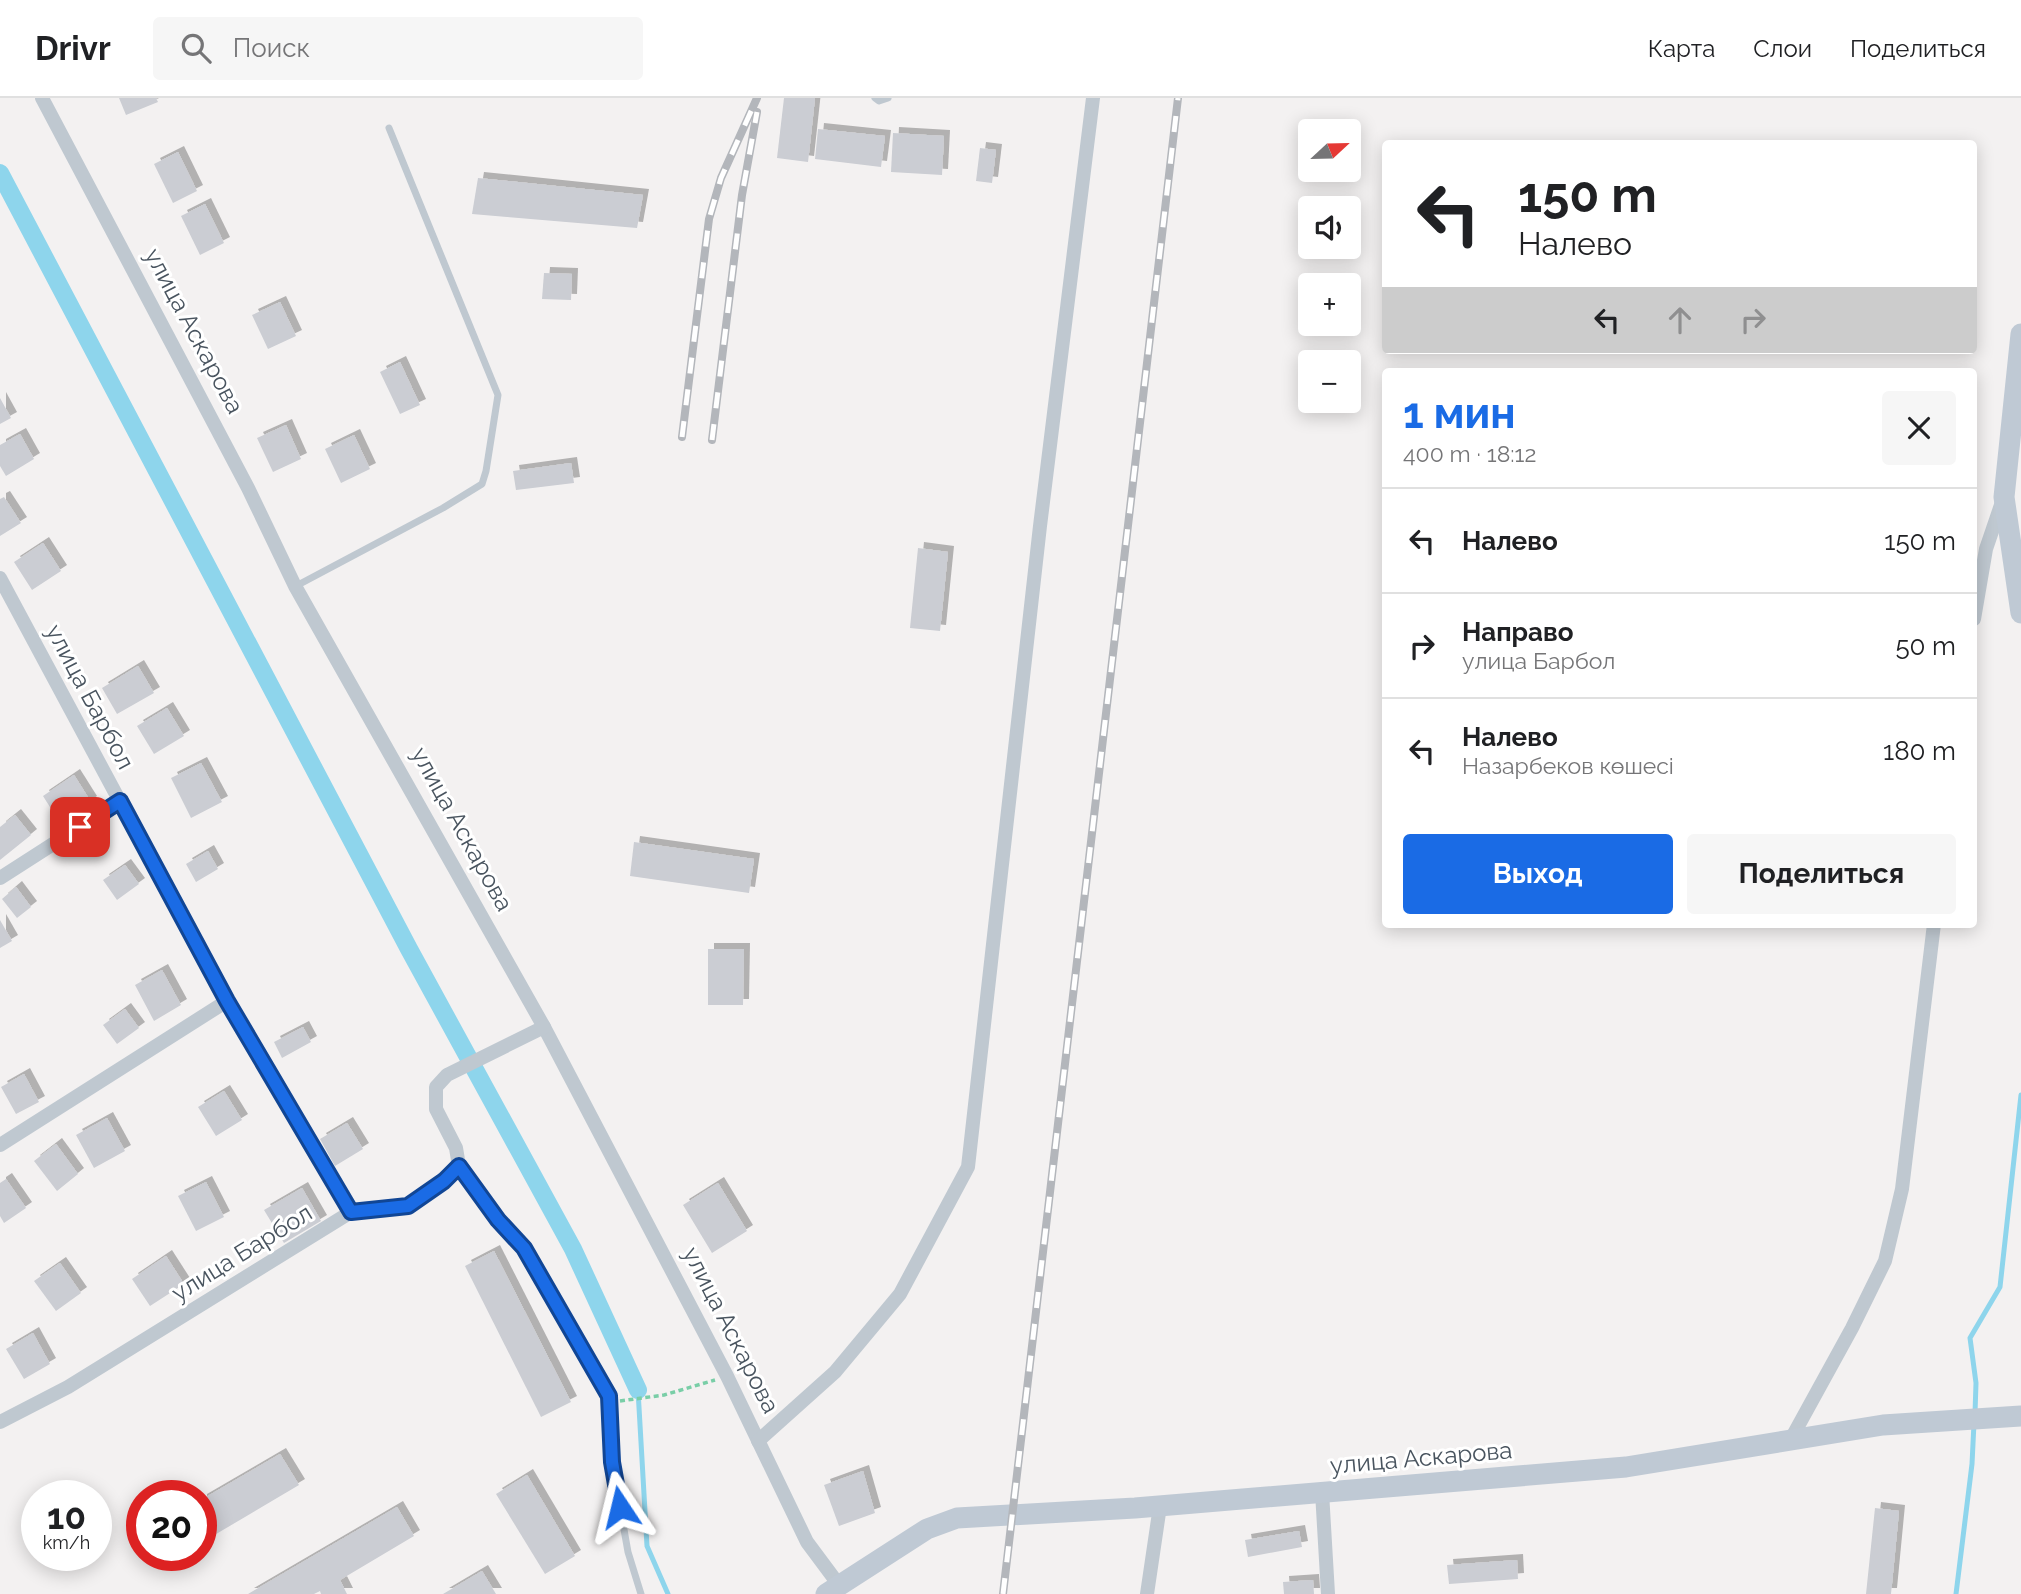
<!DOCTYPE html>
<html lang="ru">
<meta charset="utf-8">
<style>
:root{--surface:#fff;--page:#f6f6f6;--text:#202124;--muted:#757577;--line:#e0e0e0;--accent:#1a6be5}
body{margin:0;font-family:Raleway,sans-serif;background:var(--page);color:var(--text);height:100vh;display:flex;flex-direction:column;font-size:26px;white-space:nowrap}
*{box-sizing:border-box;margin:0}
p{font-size:23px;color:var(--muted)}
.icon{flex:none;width:38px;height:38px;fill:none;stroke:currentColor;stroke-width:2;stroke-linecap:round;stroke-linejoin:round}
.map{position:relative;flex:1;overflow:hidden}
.sheet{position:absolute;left:1382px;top:270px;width:595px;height:560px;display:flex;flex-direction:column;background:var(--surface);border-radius:7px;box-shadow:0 4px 18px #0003}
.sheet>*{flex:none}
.top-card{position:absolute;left:1382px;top:42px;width:595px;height:214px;border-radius:7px;box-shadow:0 4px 18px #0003;background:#fff;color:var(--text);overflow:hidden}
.needle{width:46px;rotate:68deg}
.fabs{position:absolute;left:1298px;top:21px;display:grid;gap:14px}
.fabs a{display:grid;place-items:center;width:63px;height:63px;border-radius:7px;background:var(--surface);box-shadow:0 4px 18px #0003;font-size:35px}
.speed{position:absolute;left:21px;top:1382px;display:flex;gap:14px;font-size:35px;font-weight:700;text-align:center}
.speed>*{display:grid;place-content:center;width:91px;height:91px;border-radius:50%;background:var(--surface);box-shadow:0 4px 18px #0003;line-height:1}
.speed small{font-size:18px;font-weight:400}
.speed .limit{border:10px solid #d22;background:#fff;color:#111}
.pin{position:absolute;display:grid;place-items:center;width:60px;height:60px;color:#fff;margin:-30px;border-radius:14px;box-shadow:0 4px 10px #0006}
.me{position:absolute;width:77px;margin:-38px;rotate:350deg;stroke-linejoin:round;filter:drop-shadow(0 0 5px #0008)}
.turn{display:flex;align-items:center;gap:24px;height:147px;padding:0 21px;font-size:32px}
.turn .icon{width:91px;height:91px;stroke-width:2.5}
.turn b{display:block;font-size:49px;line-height:60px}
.lanes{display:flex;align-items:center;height:66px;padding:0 21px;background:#0003;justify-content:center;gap:35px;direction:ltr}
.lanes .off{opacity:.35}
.round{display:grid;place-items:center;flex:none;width:74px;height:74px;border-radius:7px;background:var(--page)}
.overview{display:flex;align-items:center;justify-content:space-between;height:119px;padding:0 21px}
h1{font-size:42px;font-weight:700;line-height:52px;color:var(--accent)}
.button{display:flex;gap:14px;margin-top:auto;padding:14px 21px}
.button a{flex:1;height:80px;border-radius:7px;background:var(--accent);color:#fff;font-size:28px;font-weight:700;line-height:80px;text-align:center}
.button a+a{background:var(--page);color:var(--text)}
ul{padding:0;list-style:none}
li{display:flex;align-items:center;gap:21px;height:105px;padding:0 21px;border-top:2px solid var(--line)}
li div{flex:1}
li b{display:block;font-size:26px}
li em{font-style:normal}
header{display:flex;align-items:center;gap:42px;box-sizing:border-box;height:98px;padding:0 35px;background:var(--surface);border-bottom:2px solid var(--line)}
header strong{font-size:33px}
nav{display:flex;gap:38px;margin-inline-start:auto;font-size:24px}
.search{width:490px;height:63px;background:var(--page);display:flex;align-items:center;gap:18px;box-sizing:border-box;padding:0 24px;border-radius:7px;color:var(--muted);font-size:26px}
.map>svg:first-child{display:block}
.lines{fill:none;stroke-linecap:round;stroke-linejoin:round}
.stream{stroke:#8ed5ec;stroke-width:5}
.canal{stroke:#8ed5ec;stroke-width:18}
.building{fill:#cbcdd3;filter:url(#shadow)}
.path{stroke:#79cea7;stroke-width:3.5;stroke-dasharray:5 3.5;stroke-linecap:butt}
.service{stroke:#bfc8d0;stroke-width:7}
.minor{stroke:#bfc8d0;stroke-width:14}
.secondary{stroke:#bfc9d4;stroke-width:21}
.rail-casing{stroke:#b3b6bb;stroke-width:8}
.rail{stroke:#fff;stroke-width:5;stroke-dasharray:16;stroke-linecap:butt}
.route-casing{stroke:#114695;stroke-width:18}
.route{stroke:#1a6be5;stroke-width:12}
.labels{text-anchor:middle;stroke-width:6;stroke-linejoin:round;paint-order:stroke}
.street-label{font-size:24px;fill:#49545f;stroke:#fff}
</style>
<header>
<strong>Drivr</strong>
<div class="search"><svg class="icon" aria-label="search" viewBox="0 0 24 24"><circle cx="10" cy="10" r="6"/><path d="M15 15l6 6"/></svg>Поиск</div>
<nav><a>Карта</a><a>Слои</a><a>Поделиться</a></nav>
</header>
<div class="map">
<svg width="2021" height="1496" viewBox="0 0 2021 1496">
<defs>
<filter id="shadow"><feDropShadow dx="6" dy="-6" stdDeviation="0" flood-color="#0004"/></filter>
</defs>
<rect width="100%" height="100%" fill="#f3f1f1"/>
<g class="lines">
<g class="stream">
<polyline points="638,1292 647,1448 668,1496"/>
<polyline points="1975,1315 1976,1285 1970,1240 2000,1189 2021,997"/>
<polyline points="1956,1496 1972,1366 1974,1325"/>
</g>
<polyline class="canal" points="0,75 409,851 573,1151 638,1292"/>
</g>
<g class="building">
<polygon points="119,0 156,0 158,4 126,17"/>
<polygon points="784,0 815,0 808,64 777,60"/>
<polygon points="818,31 885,38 881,69 815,61"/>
<polygon points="893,35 944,38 942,77 891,74"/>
<polygon points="980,50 996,52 992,85 976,83"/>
<polygon points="178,54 197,93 173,105 154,66"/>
<polygon points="478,80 643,97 637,130 472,116"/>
<polygon points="205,106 224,145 200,157 181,118"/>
<polygon points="544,175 572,176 571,202 542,201"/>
<polygon points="280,204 296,238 268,251 252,217"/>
<polygon points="400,264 420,307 400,316 380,274"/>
<polygon points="0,300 11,320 0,326"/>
<polygon points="286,327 301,361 273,374 257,340"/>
<polygon points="20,336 34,361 6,378 0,368 0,347"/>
<polygon points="354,337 370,371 341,385 325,351"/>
<polygon points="571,365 574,385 516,392 513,373"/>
<polygon points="4,399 21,425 0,438 0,401"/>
<polygon points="43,445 61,473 32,492 14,464"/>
<polygon points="918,450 948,454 940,533 910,530"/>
<polygon points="138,568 154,595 117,616 102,590"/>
<polygon points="167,610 184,638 154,656 137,628"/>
<polygon points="201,665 222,704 191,720 171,680"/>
<polygon points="74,677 91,704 60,725 43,698"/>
<polygon points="15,717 31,737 0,762 0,729"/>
<polygon points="634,744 754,761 749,795 630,778"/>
<polygon points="208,753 218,771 196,784 186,766"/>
<polygon points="125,767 139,786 117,802 103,782"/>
<polygon points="16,789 31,809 17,820 2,801"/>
<polygon points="0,822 12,843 0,850"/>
<polygon points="708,851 744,851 743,907 708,907"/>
<polygon points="162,872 181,907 154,923 135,887"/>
<polygon points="125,911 139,930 117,946 103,927"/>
<polygon points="303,929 311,944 282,960 274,944"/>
<polygon points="24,976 39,1004 16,1016 1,989"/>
<polygon points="224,993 242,1022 216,1038 198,1009"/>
<polygon points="107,1020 125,1053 94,1070 76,1037"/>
<polygon points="347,1025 363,1051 335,1068 320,1041"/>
<polygon points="56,1046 78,1076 57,1093 34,1063"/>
<polygon points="6,1081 26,1110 4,1125 0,1118 0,1085"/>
<polygon points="206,1084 224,1119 196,1133 178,1098"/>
<polygon points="718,1085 747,1133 712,1155 683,1107"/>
<polygon points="302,1090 321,1123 284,1145 264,1112"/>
<polygon points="494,1153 571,1304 541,1319 465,1168"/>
<polygon points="166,1158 184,1186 150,1208 132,1181"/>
<polygon points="60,1165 81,1195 56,1213 34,1183"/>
<polygon points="33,1235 50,1266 24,1281 6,1251"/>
<polygon points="280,1356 299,1387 201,1445 201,1402"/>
<polygon points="863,1373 875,1415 839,1428 824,1387"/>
<polygon points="527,1377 575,1458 545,1476 496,1396"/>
<polygon points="397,1409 414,1438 340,1482 347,1496 321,1496 320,1493 314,1496 248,1496"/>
<polygon points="1875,1410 1899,1413 1891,1496 1866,1496"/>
<polygon points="1299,1433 1302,1449 1248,1459 1245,1442"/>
<polygon points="1517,1462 1518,1481 1449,1486 1447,1467"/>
<polygon points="482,1473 496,1496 443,1496"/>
<polygon points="1313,1482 1314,1496 1284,1496 1283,1484"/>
</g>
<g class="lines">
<polyline class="path" points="620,1303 664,1297 715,1282"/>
<g class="service">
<polyline points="875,0 879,3 888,0"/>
<polyline points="296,488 443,410 482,386 486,373 498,297 389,30"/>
<polyline points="459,1068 498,1122 524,1150 609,1298 612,1364 628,1454 641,1496"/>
</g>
<g class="minor">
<polyline points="42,0 248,390 295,488 544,929 727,1278 807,1444 839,1487"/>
<polyline points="0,480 227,903 351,1114 68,1289 0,1324"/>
<polyline points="1974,521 1986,451 2002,404"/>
<polyline points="0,780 120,703"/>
<polyline points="0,1047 227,903"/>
<polyline points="351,1114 408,1108 444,1083 459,1068 456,1050 436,1011 436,989 447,977 544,929"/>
<polyline points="1791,1341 1852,1230 1885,1163 1902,1091 1934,826"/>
<polyline points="758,1343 835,1274 900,1196 968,1069 1040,428 1093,0"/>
<polyline points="1322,1394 1328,1496"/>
<polyline points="1147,1496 1160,1408"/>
</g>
<g class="secondary">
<polyline points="2021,236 2004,399 2021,515"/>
<polyline points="826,1496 927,1431 957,1420 1135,1410 1626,1369 1883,1327 2021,1318"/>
</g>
<defs>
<g id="rail">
<polyline points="682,339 709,121 721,80 757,0"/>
<polyline points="712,342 742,97 757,14"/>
<polyline points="1003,1496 1178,0"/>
</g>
</defs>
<use href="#rail" class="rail-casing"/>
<use href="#rail" class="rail"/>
</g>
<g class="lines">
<defs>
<polyline id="route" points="80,729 120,703 227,903 351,1114 408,1108 444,1083 459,1068 498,1122 524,1150 609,1298 612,1364 620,1409"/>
</defs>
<use href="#route" class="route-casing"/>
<use href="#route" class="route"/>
</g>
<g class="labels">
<g class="street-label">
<text transform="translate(194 233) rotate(62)" y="8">улица Аскарова</text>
<text transform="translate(90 599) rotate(62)" y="8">улица Барбол</text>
<text transform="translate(462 731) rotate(61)" y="8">улица Аскарова</text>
<text transform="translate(242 1155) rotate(-32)" y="8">улица Барбол</text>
<text transform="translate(731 1232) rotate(63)" y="8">улица Аскарова</text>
<text transform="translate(1421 1360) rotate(-5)" y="8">улица Аскарова</text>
</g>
</g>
</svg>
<div class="fabs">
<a><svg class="needle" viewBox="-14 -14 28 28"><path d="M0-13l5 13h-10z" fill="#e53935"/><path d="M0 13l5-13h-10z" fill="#757577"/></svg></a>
<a><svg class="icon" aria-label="sound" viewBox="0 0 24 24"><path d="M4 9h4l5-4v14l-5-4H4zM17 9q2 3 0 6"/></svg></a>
<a>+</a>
<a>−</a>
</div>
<div class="speed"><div>10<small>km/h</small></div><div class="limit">20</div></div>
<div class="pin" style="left:80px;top:729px;background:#d93025"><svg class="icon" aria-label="arrive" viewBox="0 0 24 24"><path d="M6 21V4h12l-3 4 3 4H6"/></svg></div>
<svg class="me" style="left:620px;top:1409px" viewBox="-20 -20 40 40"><path d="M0-17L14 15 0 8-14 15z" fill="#1a6be5" stroke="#fff" stroke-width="4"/></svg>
<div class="top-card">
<div class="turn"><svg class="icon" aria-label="left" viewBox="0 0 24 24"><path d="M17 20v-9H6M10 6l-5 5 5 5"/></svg><div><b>150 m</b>Налево</div></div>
<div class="lanes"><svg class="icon" aria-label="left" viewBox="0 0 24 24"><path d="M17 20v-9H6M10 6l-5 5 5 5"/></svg><svg class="icon off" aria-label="ahead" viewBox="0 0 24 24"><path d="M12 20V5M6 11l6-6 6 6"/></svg><svg class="icon off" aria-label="right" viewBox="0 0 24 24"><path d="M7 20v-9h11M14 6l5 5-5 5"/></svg></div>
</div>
<section class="sheet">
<div class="overview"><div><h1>1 мин</h1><p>400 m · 18:12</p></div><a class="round"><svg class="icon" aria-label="close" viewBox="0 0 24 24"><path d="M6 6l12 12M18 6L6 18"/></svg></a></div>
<ul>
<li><svg class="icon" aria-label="left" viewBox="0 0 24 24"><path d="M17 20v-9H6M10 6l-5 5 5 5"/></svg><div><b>Налево</b></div><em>150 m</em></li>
<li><svg class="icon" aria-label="right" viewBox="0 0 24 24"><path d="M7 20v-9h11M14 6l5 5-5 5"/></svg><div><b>Направо</b><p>улица Барбол</p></div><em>50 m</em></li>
<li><svg class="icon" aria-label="left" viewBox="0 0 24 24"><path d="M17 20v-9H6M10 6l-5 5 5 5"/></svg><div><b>Налево</b><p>Назарбеков көшесі</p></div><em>180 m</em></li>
</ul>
<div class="button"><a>Выход</a><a>Поделиться</a></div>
</section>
</div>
